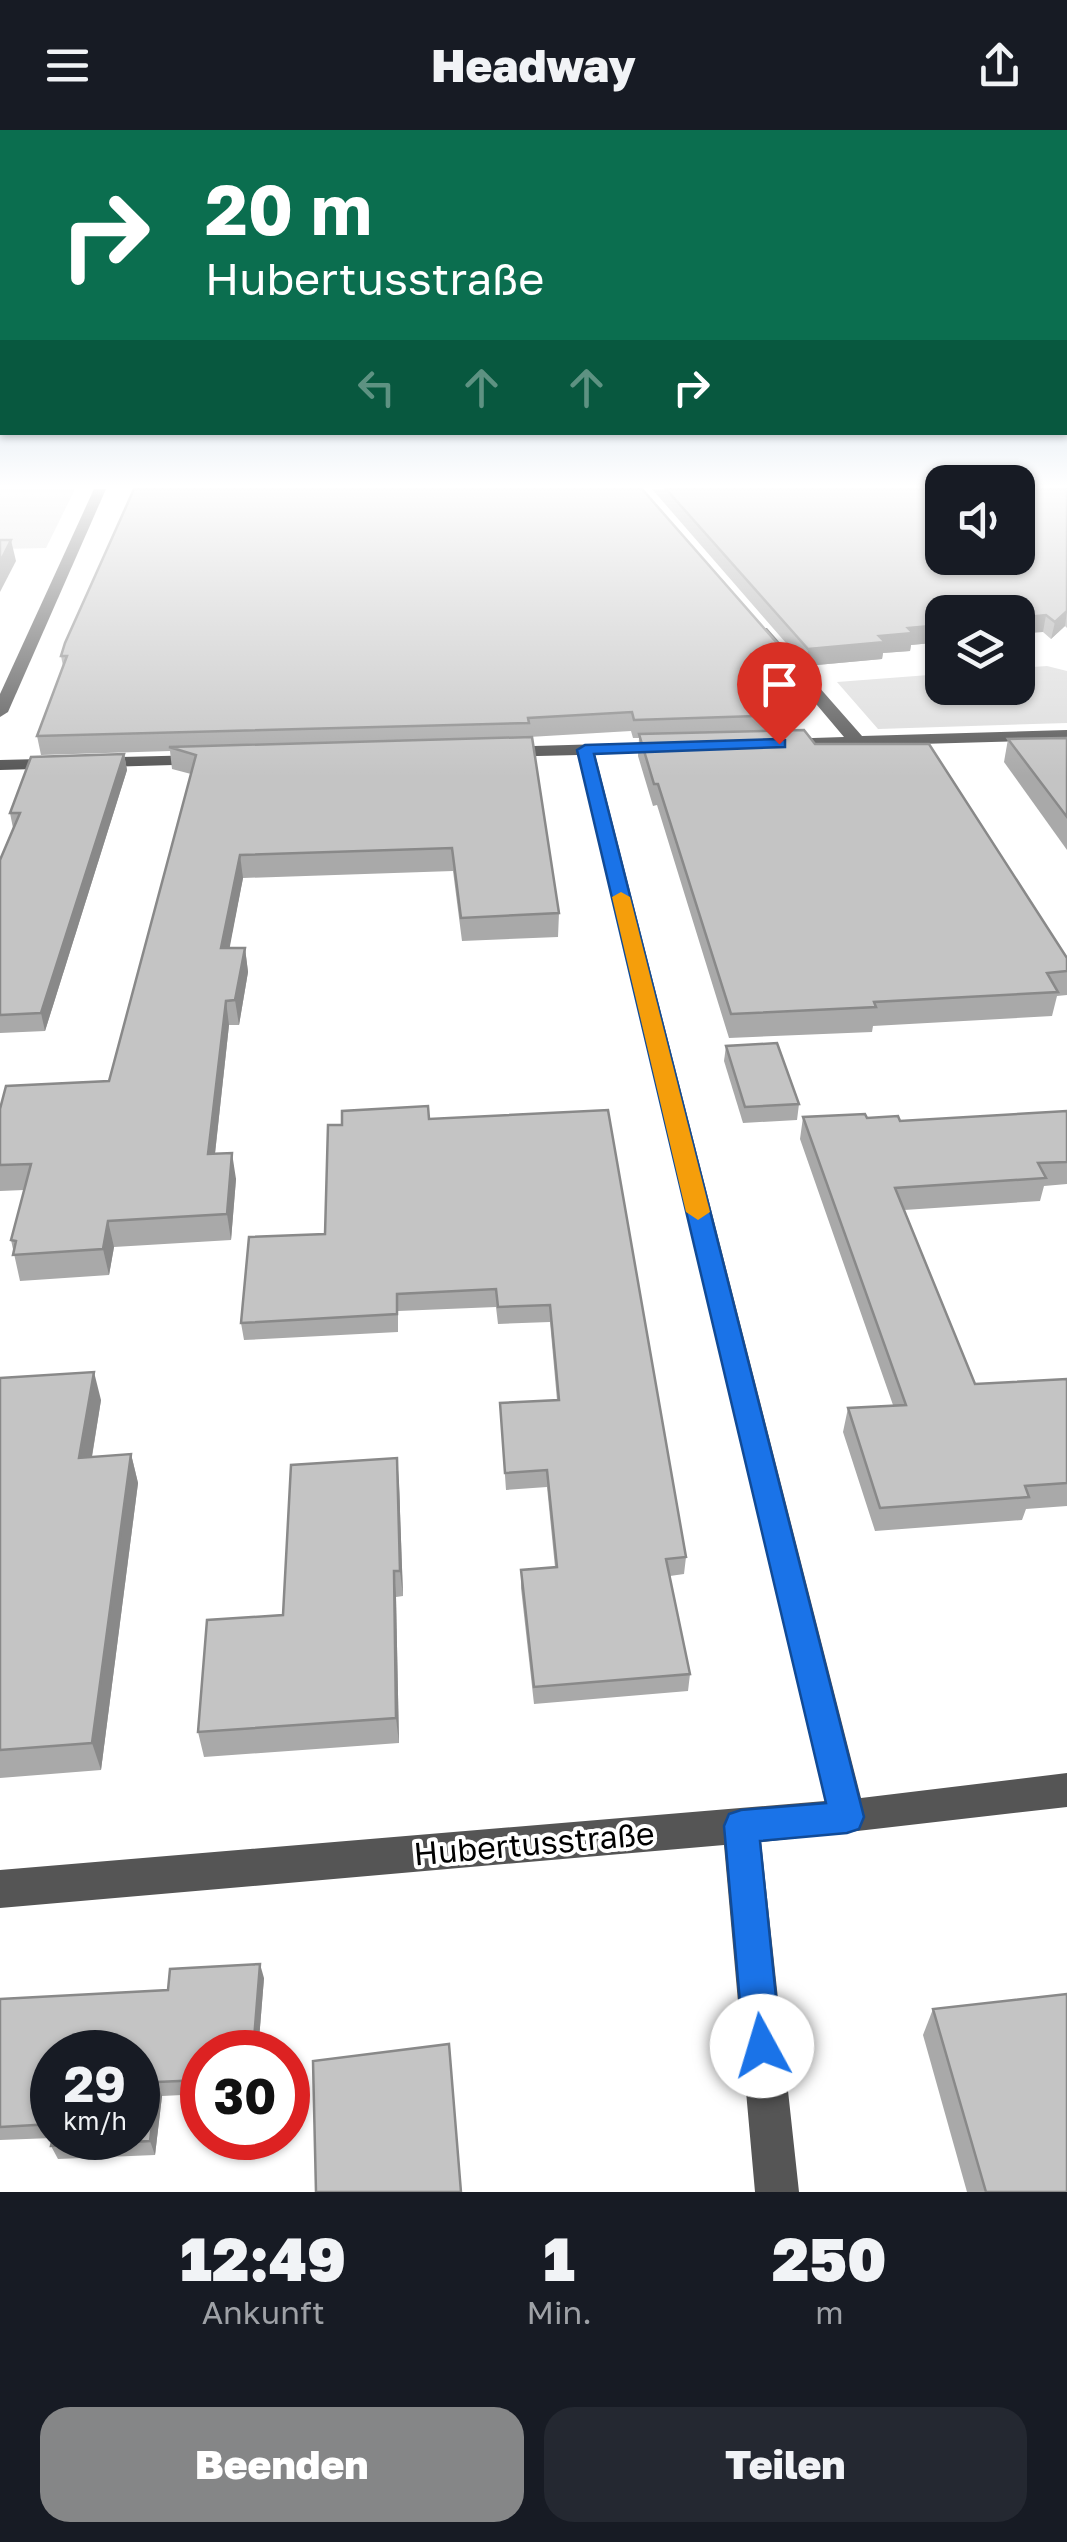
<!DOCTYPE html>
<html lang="de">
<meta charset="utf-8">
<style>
:root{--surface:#171b24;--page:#242831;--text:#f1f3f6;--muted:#9ea1a6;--accent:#858687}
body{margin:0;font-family:"Golos Text",sans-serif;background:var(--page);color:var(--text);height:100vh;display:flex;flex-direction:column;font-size:38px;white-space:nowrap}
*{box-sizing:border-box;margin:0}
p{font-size:32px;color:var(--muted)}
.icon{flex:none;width:55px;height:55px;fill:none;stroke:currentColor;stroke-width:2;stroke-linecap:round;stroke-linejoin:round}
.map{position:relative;height:2062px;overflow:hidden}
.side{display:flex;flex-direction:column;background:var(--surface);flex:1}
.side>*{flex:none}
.guide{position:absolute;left:0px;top:0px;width:1068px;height:305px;box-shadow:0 2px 8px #0004;background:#0b6e4f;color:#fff;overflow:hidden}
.tools{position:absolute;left:925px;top:335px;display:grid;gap:20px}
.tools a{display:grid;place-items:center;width:110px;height:110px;border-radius:20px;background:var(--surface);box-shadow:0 2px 8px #0004;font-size:50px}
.speed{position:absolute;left:30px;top:1900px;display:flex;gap:20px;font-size:50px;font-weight:700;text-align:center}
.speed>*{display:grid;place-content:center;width:130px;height:130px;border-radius:50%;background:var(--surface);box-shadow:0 2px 8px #0004;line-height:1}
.speed small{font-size:25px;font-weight:400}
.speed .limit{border:15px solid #d22;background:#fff;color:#111}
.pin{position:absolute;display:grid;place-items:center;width:85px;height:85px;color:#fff;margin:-102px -42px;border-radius:50% 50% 50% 0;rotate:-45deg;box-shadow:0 0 10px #0007}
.pin .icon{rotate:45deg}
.me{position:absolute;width:110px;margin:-55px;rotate:354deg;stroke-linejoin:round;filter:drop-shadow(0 0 8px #0008)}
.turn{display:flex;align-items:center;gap:35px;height:210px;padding:0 40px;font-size:45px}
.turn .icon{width:130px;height:130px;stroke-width:2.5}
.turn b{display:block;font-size:70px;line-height:85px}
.lanes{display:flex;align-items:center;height:95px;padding:0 40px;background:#0003;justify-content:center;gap:50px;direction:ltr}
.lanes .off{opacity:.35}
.eta{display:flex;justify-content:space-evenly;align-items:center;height:170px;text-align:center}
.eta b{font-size:60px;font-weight:800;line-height:70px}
.cta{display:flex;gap:20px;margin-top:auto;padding:20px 40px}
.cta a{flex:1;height:115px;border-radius:30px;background:var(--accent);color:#fff;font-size:40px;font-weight:800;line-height:115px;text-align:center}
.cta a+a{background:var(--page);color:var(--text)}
header{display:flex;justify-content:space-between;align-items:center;height:130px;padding:0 40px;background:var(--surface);font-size:45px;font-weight:800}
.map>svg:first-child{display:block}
.green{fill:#dcdcdc}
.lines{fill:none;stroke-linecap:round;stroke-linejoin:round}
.minor{fill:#555;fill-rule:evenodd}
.wall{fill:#a9a9a9;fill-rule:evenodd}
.shaded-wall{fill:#898989}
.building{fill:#c4c4c4;stroke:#898989;stroke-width:2.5}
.route{fill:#1a73e8;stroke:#114b97;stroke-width:2.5}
.slow{fill:#f59e0b}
.labels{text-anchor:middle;stroke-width:8;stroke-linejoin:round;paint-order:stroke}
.near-street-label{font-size:32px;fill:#000;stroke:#fff}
</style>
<header><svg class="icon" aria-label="menu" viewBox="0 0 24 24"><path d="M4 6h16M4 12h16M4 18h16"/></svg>Headway<svg class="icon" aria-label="share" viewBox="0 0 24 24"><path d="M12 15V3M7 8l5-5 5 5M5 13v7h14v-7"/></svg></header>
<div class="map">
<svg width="1067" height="2062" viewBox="0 0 1067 2062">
<rect width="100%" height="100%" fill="#fff"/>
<g class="green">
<polygon points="0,359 75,359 46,418 0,419"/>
<polygon points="1047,536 1067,541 1067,593 878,599 837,552 942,544 942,558 1018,558 1018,538"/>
</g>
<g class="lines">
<g class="minor">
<polygon points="94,359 106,359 8,582 0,587 0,564"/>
<polygon points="757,498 767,498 862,606 1067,600 1067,610 776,618 773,614 782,609 844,607 757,504"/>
<polygon points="672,612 678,613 678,621 595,624 861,1668 1067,1643 1067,1677 761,1712 799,2062 755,2062 724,1715 0,1778 0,1740 825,1671 578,625 502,627 493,622 502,617"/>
<polygon points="202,625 208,626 208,634 0,640 0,630"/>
</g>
</g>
<g class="wall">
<polygon points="652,359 1067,359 1067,498 1065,496 1051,509 1043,502 942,482 942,512 911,515 910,521 883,523 882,529 806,536"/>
<polygon points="61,526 782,539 762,541 761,546 791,585 789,600 815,614 1067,828 1067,865 1057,866 1052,886 873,896 872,902 729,908 657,675 653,676 638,626 639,608 633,608 631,601 529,607 559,783 558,807 462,811 453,741 243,748 229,818 245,818 248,842 239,895 229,895 215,1024 236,1049 231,1110 114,1117 109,1145 20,1151 11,1110 24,1060 0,1061 0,979 109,951 191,644 172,639 170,621 41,625 37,606 63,536"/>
<polygon points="1067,608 1067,720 1004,632 1008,609"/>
<polygon points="124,624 127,640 45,901 0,903 0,729 13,698 10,683"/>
<polygon points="726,916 799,974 797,990 743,993 724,931"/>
<polygon points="608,980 686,1427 684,1444 670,1446 690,1544 688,1561 534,1574 521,1458 521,1440 555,1437 547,1357 506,1360 500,1273 557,1270 550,1192 498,1194 496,1177 398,1181 398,1202 244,1210 241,1193 325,1104 429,989"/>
<polygon points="1067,981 1067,1054 1044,1056 1040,1071 904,1080 975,1254 1067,1249 1067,1376 1026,1379 1022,1390 875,1401 843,1302 848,1278 893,1275 800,1009 803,987 867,988 900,991"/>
<polygon points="0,1248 101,1270 92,1327 131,1324 138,1353 101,1640 0,1648"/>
<polygon points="399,1353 403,1466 396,1467 399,1613 204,1627 198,1602 283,1485"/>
<path d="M264,1848L258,1922H202V1964L162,1966L155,2025L58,2029L51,2016L52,2008L0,2010V1869L168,1860ZM52,1922L138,2008H52Z"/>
<polygon points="933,1879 1067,2062 967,2062 923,1905"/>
</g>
<g class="shaded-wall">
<polygon points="11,410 16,431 0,462 0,432"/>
<polygon points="1067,481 1065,496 1051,509 1055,492"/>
<polygon points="1046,485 1043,502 1018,504 1018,488"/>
<polygon points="942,495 942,512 911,515 910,521 883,523 882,529 806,536 808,519 879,506 908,498"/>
<polygon points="784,521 782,539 762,541 760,555 752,524"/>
<polygon points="124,624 127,640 45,901 41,883"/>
<polygon points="240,725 243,748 225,842 221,818"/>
<polygon points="245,818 248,842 239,895 235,870"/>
<polygon points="226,871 229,895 212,1050 208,1024"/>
<polygon points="232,1023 236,1049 231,1110 227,1084"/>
<polygon points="108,1091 114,1117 109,1145 103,1119"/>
<polygon points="94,1242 101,1270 87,1356 79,1328"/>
<polygon points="131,1324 138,1353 101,1640 92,1613"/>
<polygon points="397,1328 399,1353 403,1466 400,1441"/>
<polygon points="394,1441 396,1467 399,1613 396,1588"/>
<polygon points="260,1834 264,1848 258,1922 253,1922"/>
<polygon points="157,1952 162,1966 155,2025 150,2011"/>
</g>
<g class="building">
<polygon points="134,359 642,359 784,521 752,524 762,537 755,538 791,585 634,590 632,582 528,588 529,593 37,606 67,526 61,526 65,513"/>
<polygon points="666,359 942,359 942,428 1018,428 1018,359 1067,359 1067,481 1055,492 1046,485 1018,488 1018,482 942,482 942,495 908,498 913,503 879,506 885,512 808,519"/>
<polygon points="0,410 11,410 0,432"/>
<polygon points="804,600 815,614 929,614 1067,828 1067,841 1047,843 1058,862 874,872 876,877 731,884 658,654 654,654 639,604"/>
<polygon points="532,607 559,783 461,788 452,718 240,725 221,818 245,818 235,870 226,871 208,1024 232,1023 227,1084 108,1091 103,1119 13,1125 16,1111 11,1110 31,1034 0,1035 0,979 6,956 109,951 196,625 169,617"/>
<polygon points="1067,608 1067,687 1008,609"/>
<polygon points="124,624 41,883 0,885 0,730 20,683 10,683 31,627"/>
<polygon points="777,913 799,974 745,977 726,916"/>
<polygon points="428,976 429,989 608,980 686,1427 666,1429 690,1544 534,1557 521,1440 557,1437 547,1340 505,1343 500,1273 559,1270 550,1175 498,1177 496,1159 397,1164 397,1184 241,1193 249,1107 325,1104 328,995 342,995 342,981"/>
<polygon points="1067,981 1067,1032 1038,1033 1046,1048 895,1058 975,1254 1067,1249 1067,1353 1025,1356 1029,1367 880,1378 848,1278 906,1275 803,987 865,984 867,988 898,986 900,991"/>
<polygon points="94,1242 79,1328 131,1324 92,1613 0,1620 0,1248"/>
<polygon points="397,1328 400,1441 394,1441 396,1588 198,1602 207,1490 283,1485 291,1335"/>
<polygon points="260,1834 253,1922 202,1922 202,1950 157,1952 150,2011 51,2016 53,2008 138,2008 138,1922 52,1922 52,1994 0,1997 0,1869 168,1860 170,1839"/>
<polygon points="1067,1864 1067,2062 986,2062 933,1879"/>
<polygon points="449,1914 461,2062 316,2062 313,1931"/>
</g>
<linearGradient id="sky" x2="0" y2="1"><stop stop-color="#8cadcc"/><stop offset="0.55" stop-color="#fff"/><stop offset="1" stop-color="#fff" stop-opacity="0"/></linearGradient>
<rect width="1067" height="647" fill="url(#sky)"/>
<polygon class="route" points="779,609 785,610 785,617 594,624 864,1687 859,1699 847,1703 760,1711 781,1916 776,1929 762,1934 749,1929 744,1916 724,1696 729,1684 741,1680 826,1673 577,620 585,615"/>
<polygon class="slow" points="621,762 630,767 710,1082 698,1090 686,1082 612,767"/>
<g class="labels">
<g class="near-street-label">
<text transform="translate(534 1714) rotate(-5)" y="11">Hubertusstraße</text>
</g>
</g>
</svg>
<div class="tools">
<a><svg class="icon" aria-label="sound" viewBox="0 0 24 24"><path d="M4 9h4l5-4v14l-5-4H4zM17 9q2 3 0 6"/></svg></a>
<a><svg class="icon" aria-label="layers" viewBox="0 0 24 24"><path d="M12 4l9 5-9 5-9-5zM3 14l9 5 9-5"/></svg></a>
</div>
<div class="speed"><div>29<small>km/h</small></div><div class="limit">30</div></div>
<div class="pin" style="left:779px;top:614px;background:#d93025"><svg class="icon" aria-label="arrive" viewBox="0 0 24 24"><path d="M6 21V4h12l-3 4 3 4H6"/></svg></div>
<svg class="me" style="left:762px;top:1916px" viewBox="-20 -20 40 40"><circle r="19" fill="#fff"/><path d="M0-13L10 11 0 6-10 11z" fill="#1a73e8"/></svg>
<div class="guide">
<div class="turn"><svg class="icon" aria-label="right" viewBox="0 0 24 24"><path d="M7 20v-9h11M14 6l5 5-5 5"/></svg><div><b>20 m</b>Hubertusstraße</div></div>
<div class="lanes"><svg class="icon off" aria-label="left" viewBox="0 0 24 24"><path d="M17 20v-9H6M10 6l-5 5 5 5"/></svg><svg class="icon off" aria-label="ahead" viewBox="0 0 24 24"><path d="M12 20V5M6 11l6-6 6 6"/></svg><svg class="icon off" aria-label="ahead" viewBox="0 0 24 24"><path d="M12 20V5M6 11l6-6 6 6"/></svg><svg class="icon" aria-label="right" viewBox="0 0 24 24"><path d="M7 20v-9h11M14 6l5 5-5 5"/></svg></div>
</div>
</div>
<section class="side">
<div class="eta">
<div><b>12:49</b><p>Ankunft</p></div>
<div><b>1</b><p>Min.</p></div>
<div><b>250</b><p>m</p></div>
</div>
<div class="cta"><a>Beenden</a><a>Teilen</a></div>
</section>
